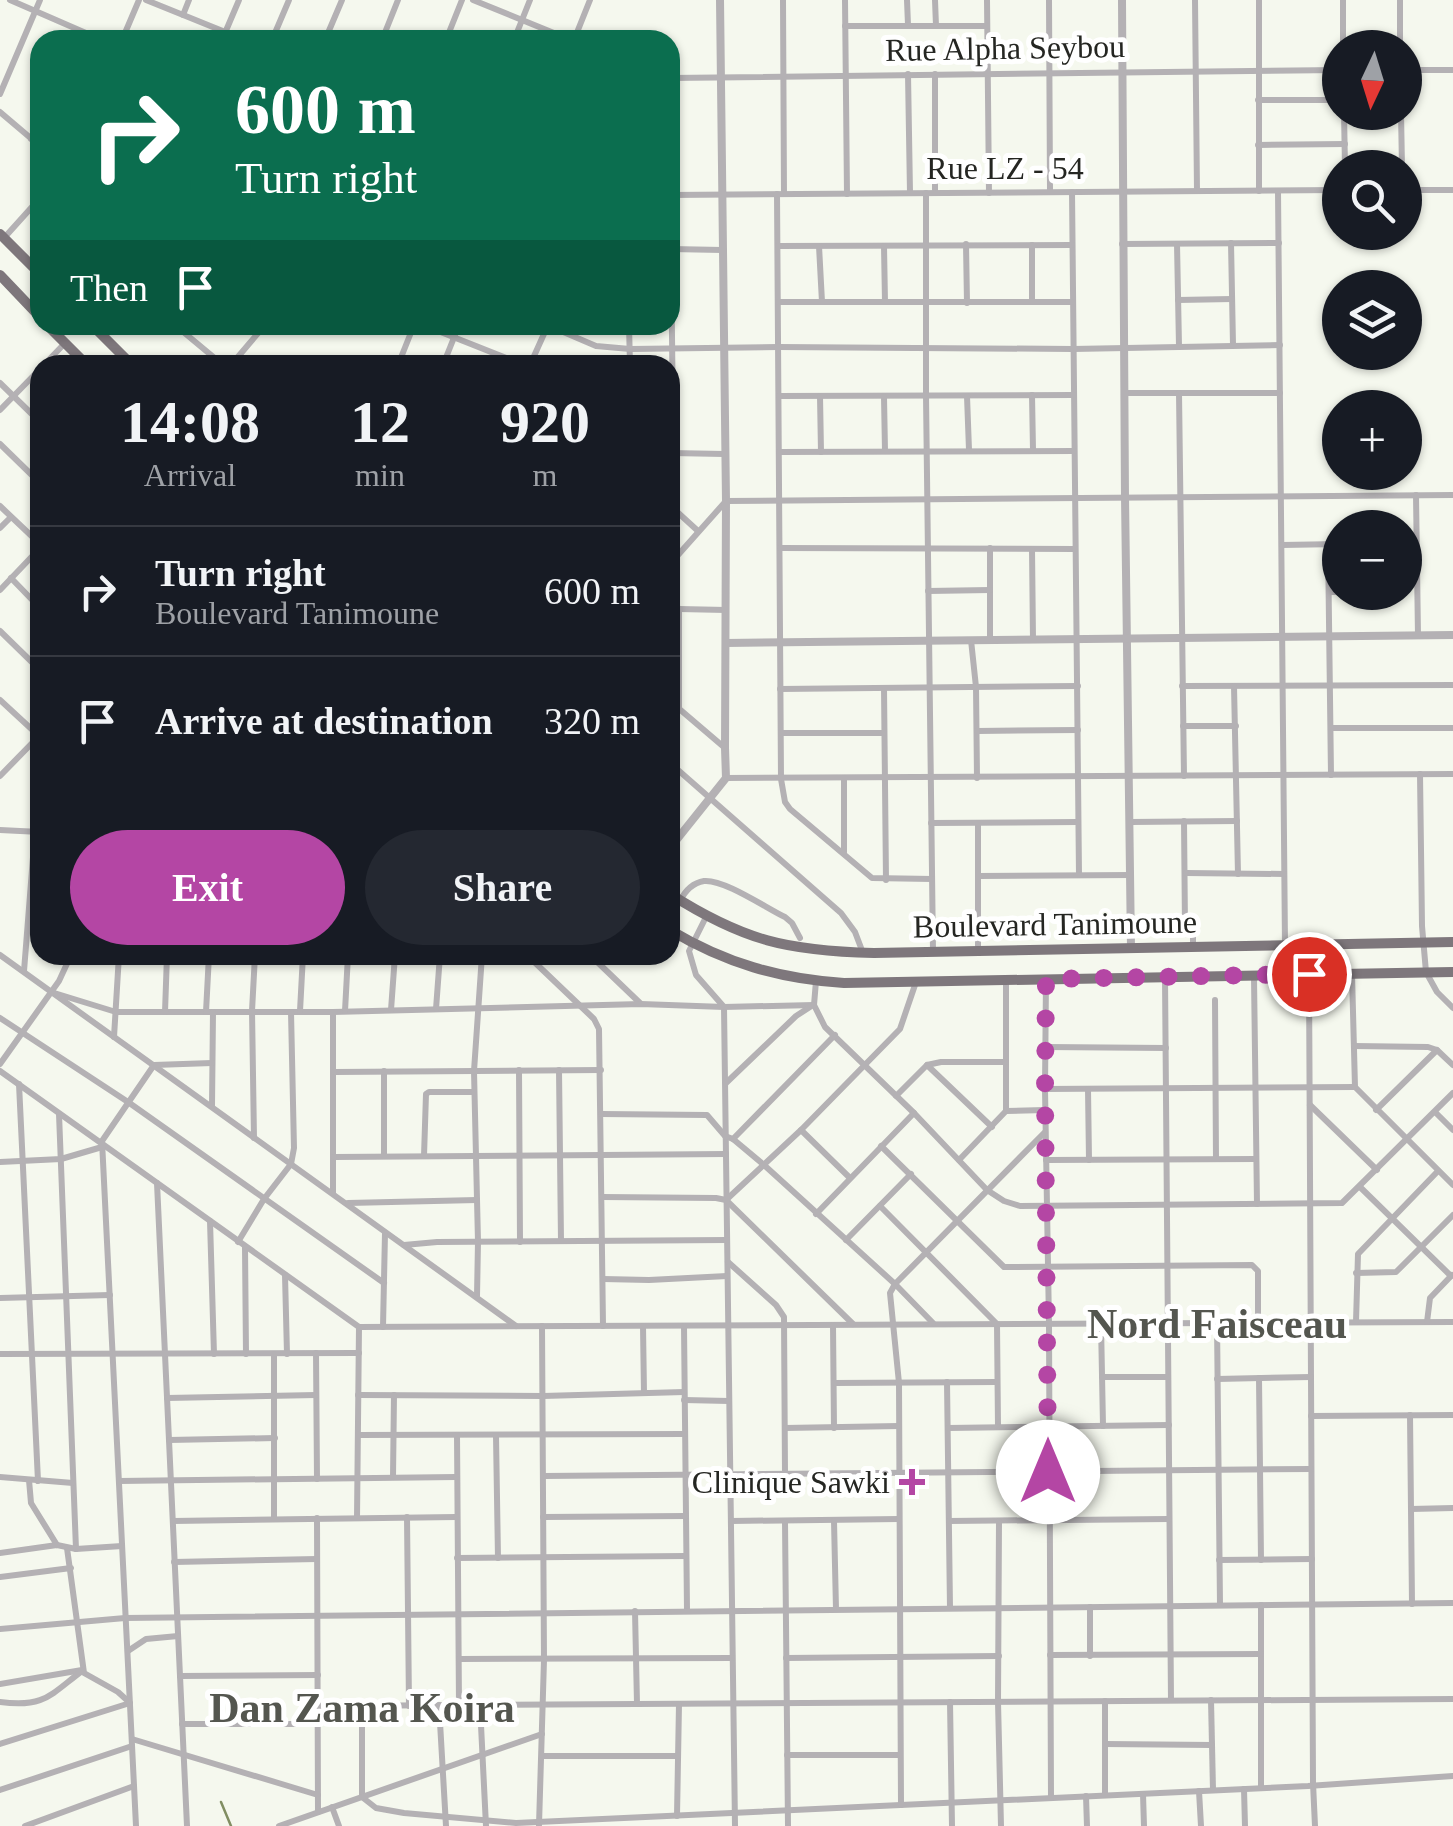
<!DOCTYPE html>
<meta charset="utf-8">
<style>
:root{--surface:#171b24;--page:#242831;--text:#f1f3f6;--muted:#9ea1a6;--line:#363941;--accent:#b446a4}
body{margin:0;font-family:"Times New Roman",serif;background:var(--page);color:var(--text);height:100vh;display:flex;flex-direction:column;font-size:38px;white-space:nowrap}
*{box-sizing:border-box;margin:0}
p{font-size:32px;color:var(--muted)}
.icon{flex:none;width:55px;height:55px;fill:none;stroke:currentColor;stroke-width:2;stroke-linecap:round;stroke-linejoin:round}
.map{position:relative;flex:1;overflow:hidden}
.panel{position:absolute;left:30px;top:355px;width:650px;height:610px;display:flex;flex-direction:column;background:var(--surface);border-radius:30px;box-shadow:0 2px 8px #0004}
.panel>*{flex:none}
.top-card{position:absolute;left:30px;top:30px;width:650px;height:305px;border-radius:30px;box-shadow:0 2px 8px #0004;background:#0b6e4f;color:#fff;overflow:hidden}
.needle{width:65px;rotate:184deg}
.controls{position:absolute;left:1322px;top:30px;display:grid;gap:20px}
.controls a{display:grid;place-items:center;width:100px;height:100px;border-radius:50%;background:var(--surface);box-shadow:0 2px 8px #0004;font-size:50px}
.pin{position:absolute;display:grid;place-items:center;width:85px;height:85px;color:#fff;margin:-42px;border:5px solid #fff;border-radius:50%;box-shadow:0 2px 10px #0007}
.me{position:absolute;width:110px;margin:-55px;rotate:0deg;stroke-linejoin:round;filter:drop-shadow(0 0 8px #0008)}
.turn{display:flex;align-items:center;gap:35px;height:210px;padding:0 40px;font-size:45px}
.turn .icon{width:130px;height:130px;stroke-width:2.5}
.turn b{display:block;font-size:70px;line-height:85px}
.then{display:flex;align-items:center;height:95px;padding:0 40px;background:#0003;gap:20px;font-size:38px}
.eta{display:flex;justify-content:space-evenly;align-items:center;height:170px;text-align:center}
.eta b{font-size:60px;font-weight:800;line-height:70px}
.button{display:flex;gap:20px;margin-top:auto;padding:20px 40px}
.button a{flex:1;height:115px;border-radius:60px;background:var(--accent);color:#fff;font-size:40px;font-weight:800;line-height:115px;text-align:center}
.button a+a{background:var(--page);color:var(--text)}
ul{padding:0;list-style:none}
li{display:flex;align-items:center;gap:30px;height:130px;padding:0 40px;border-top:2px solid var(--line)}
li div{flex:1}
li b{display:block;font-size:38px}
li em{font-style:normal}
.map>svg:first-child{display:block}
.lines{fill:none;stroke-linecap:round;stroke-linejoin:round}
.stream{stroke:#818e62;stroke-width:2.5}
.minor{stroke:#b4b1b4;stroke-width:6}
.tertiary{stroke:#b4b1b4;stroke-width:8}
.primary{stroke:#7e777c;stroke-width:10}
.route{stroke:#b446a4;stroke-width:18;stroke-dasharray:0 32.4}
.poi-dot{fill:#b446a4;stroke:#fff;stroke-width:4}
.labels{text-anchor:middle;stroke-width:10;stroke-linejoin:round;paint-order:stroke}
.street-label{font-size:32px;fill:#252622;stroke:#fff}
.poi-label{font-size:32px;fill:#252622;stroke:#fff;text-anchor:end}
.district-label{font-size:42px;font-weight:bold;fill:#54564f;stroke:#fff}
</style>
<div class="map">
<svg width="1453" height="1826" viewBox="0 0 1453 1826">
<rect width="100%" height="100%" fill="#f5f8ee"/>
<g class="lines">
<polyline class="stream" points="221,1802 231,1826"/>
<g class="minor">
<polyline points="10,0 102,40"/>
<polyline points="146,0 245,40"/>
<polyline points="473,0 571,40"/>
<polyline points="783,0 784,194"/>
<polyline points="845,0 847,194"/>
<polyline points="907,0 908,25"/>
<polyline points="935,0 936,26"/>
<polyline points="987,0 989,193"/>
<polyline points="1049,0 1050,192"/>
<polyline points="1195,0 1197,191"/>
<polyline points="1259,0 1259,191"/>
<polyline points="1343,0 1343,48"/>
<polyline points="1400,0 1400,48"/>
<polyline points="183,15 189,0"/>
<polyline points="845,26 987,26"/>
<polyline points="122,40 139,0"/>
<polyline points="222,40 239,0"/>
<polyline points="272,40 289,0"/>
<polyline points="325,40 342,0"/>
<polyline points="382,40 398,0"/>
<polyline points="446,40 462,0"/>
<polyline points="514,40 530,0"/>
<polyline points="574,40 590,0"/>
<polyline points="1405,70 1453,70"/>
<polyline points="908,74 910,193"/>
<polyline points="935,74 935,193"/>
<polyline points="670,78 1340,70"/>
<polyline points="0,94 40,0"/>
<polyline points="1258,100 1340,100"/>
<polyline points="0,112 40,146"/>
<polyline points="1344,112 1345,168"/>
<polyline points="1401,112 1402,168"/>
<polyline points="31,139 40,117"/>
<polyline points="1258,145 1345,144"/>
<polyline points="1405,190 1453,190"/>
<polyline points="1278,191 1285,945"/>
<polyline points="1072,192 1079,875"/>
<polyline points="926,193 926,396 933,951"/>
<polyline points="777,194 781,779 785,802 790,809 872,878 932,879"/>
<polyline points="670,195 1340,190"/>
<polyline points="4,238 40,198"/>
<polyline points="1231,243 1233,345"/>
<polyline points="966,244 967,303"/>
<polyline points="1122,244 1279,243"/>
<polyline points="1177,244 1179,346"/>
<polyline points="778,246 1072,245"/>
<polyline points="819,246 822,302"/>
<polyline points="884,246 885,302"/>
<polyline points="671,249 674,509 698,531"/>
<polyline points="671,249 722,250"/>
<polyline points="1178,300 1232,299"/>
<polyline points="778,302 1072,302"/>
<polyline points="1032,302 1032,245"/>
<polyline points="175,325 223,365"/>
<polyline points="423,325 524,365"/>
<polyline points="547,325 596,346 630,349 778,347 1073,349 1280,345"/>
<polyline points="629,325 630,365"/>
<polyline points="44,365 65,343"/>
<polyline points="231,365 265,325"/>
<polyline points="398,365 414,325"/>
<polyline points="443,365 459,325"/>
<polyline points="530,365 548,325"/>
<polyline points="0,383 40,422"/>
<polyline points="1124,393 1280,393"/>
<polyline points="1179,393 1184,776"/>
<polyline points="1032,395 1033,450"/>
<polyline points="779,396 1073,395"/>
<polyline points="820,396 821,452"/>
<polyline points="967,396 969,450"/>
<polyline points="884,397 885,451"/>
<polyline points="0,410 40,369"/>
<polyline points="0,444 40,483"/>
<polyline points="779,452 1074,451"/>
<polyline points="671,453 724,454"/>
<polyline points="1416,495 1418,636"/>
<polyline points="0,506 40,544"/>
<polyline points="0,528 11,517"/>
<polyline points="1328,544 1331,775"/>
<polyline points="1282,545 1340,544"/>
<polyline points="780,548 1075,549"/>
<polyline points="990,548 990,640"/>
<polyline points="1032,549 1033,640"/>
<polyline points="670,564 726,501 1453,495"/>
<polyline points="11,578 40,608"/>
<polyline points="0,590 40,548"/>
<polyline points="928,591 990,590"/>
<polyline points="1329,592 1340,592"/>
<polyline points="670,599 679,609 679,709"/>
<polyline points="679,609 726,610"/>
<polyline points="0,631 40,670"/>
<polyline points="971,640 976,687 977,778"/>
<polyline points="1182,686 1453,685"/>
<polyline points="1234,686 1238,874"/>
<polyline points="884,688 886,880"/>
<polyline points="780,689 1078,686"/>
<polyline points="0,700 39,736 35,832 24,971"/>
<polyline points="670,701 725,748"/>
<polyline points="1183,726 1236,726"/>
<polyline points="1331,728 1453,728"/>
<polyline points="977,731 1078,730"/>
<polyline points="781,733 884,733"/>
<polyline points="670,763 841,913 855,932 863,953"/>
<polyline points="1420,774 1422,926 1426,972 1437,992 1453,1008"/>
<polyline points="0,776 39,736"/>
<polyline points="726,778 1453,774"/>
<polyline points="844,778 844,852"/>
<polyline points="1184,821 1185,928 1188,932 1193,933 1193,946"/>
<polyline points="1131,822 1237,821"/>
<polyline points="931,823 1078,822"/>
<polyline points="0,830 40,832"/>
<polyline points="1186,873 1284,874"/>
<polyline points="978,876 1131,875"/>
<path d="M680,901C685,891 692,883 704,881C724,879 766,908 785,917L792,923L800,938"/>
<polyline points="706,917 689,951 696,975 724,1007 735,1826"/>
<polyline points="978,951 978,823"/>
<polyline points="0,955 516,1326"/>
<polyline points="527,955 594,1019 599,1029 603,1326"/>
<polyline points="590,955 640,1003"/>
<polyline points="1309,974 1313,1783 1315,1826"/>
<polyline points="1352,974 1355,1087 1453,1185"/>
<polyline points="1165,977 1171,1700"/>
<polyline points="1254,977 1257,1204"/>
<polyline points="1046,979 1045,1089 1049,1324 1051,1798"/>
<polyline points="816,981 814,1005 825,1027 914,1113 987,1190 1004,1201 1020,1206 1342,1203 1453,1093"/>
<polyline points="1006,981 1006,1111"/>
<polyline points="51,992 116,1012 333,1012 641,1004 724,1007 814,1005"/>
<polyline points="1215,1000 1216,1159"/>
<polyline points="436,1009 440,955"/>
<polyline points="391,1010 395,955"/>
<polyline points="300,1011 303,955"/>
<polyline points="345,1011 348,955"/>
<polyline points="165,1012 167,955"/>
<polyline points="206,1012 209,955"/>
<polyline points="333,1012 333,1193"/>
<polyline points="0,1018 128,1102 384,1283"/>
<polyline points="114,1037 119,955"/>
<polyline points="1354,1046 1428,1047 1437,1050 1453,1065"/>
<polyline points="1046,1047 1166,1048"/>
<polyline points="0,1064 59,981 71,955"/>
<polyline points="927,1065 992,1127"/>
<polyline points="519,1070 520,1242"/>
<polyline points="559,1070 561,1241"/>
<polyline points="0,1071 359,1327 1453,1322"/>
<polyline points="384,1071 384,1156"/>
<polyline points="334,1072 601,1070"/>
<polyline points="726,1083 796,1016 813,1005"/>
<polyline points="19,1084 38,1481"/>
<polyline points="1045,1089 1355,1087"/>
<polyline points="1088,1089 1089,1160"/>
<polyline points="896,1096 927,1065 941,1062 1006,1062"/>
<polyline points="1310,1105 1377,1170"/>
<polyline points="212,1106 213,1012"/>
<polyline points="1376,1110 1437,1050"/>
<polyline points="1435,1112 1453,1130"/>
<polyline points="59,1114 76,1549"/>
<polyline points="601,1114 707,1115 725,1136 733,1139 764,1165 895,1284 933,1323"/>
<polyline points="801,1130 850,1178"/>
<polyline points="254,1138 252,1011 255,955"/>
<polyline points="733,1139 835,1035"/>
<polyline points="881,1146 1004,1267 1252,1265 1258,1271 1258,1323"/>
<polyline points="424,1156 426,1094 429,1092 474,1092"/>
<polyline points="334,1157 726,1154"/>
<polyline points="959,1160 1006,1111 1045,1110"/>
<polyline points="1046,1160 1256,1159"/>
<polyline points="0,1162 61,1159 102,1147"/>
<polyline points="157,1183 187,1826"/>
<polyline points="1360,1187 1451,1276"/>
<polyline points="602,1197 716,1198 726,1200 853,1324"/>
<polyline points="726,1200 801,1130 900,1029 916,982"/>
<polyline points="348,1203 477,1200"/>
<polyline points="880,1206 997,1324 998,1427"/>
<polyline points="816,1214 914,1113"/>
<polyline points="210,1221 214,1354"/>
<polyline points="846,1240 911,1174"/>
<polyline points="238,1242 264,1199 291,1164 294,1148 291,1012"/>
<polyline points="404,1245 437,1242 727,1240"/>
<polyline points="245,1247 246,1354"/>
<polyline points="728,1262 776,1305 784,1317 785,1474"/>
<polyline points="1356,1273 1396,1272 1453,1215"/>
<polyline points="285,1275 287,1354"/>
<polyline points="603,1279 649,1280 727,1276"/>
<polyline points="477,1296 478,1242 474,1071 482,955"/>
<polyline points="0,1298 110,1295"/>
<polyline points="1356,1322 1358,1254 1438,1171"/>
<polyline points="1427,1322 1430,1298 1452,1275"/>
<polyline points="1217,1323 1220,1605"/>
<polyline points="1101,1324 1103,1426"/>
<polyline points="833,1325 834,1428"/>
<polyline points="643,1326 644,1393"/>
<polyline points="684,1326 687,1610"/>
<polyline points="383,1327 385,1233"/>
<polyline points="316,1353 317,1479"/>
<polyline points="0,1354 359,1353"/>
<polyline points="1102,1377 1168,1377"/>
<polyline points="1259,1378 1261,1560"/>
<polyline points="1217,1379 1311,1377"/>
<polyline points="947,1382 950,1608"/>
<polyline points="834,1383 997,1382"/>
<polyline points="358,1395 543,1396 684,1392"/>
<polyline points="167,1398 316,1395"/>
<polyline points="684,1400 729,1401"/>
<polyline points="1410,1415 1412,1604"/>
<polyline points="1311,1416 1453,1415"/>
<polyline points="785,1428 899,1426"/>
<polyline points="948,1428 1169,1425"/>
<polyline points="358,1435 685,1434"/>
<polyline points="457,1435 459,1705"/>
<polyline points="496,1436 498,1558"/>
<polyline points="169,1440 275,1438"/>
<polyline points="544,1476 1311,1469"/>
<polyline points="0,1477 73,1483"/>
<polyline points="393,1477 394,1395"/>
<polyline points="29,1480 31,1503 57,1545"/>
<polyline points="119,1481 456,1477"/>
<polyline points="1411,1509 1453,1508"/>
<polyline points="407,1517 409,1706"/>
<polyline points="543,1517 686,1516"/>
<polyline points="317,1518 318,1812"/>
<polyline points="357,1518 359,1327"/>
<polyline points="274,1519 274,1354"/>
<polyline points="173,1521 456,1517"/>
<polyline points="731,1521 899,1519"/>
<polyline points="834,1521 836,1609"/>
<polyline points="949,1521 1169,1519"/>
<polyline points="999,1521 998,1702 1001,1826"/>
<polyline points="785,1522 788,1826"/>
<polyline points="67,1548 84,1673 118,1692 129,1702"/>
<polyline points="0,1553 57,1545 76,1549 122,1546"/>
<polyline points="457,1558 686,1556"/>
<polyline points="1219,1560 1312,1559"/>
<polyline points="174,1562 317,1559"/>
<polyline points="0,1577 71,1568"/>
<polyline points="1261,1605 1261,1788"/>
<polyline points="635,1611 637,1704"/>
<polyline points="0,1629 125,1618 1453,1603"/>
<polyline points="128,1651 146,1639 178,1636"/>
<polyline points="1050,1655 1261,1654"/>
<polyline points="1090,1656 1090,1607"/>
<polyline points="786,1658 999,1656"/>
<polyline points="459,1659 732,1658"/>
<polyline points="180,1676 318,1675"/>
<polyline points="0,1684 82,1670"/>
<polyline points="1211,1700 1213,1790"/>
<path d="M0,1702C44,1708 50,1695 82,1671"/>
<polyline points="950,1702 952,1826"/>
<polyline points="439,1705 446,1826"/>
<polyline points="480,1705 486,1826"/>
<polyline points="318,1706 1453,1699"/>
<polyline points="362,1706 362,1797 376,1808 404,1813 516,1823 1308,1786 1453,1776"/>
<polyline points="182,1724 318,1724"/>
<polyline points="132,1739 318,1795"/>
<polyline points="0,1744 130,1703"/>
<polyline points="1105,1744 1212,1745"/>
<polyline points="787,1755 900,1755"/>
<polyline points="542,1756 678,1756"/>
<polyline points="1244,1789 1245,1826"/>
<polyline points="0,1790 132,1746"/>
<polyline points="1199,1791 1201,1826"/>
<polyline points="1143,1794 1144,1826"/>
<polyline points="1105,1795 1105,1701"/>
<polyline points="1086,1796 1087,1826"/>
<polyline points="901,1805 899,1383 890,1293 895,1284 1045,1132"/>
<polyline points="332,1807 339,1826"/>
<polyline points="677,1816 679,1704"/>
<polyline points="539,1825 544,1660 542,1326"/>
<polyline points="25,1826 134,1786"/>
<polyline points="136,1826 102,1141 154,1065 212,1063"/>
<polyline points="279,1826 542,1734"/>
</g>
<g class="tertiary">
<polyline points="1122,0 1125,497 1131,948"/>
<polyline points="726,643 1453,635"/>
<polyline points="670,848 726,778 725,748 726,501 720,0"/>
</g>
<g class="primary">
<polyline points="0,234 40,274"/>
<polyline points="0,275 40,317"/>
<polyline points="47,325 87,365"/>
<polyline points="92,325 132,365"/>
<path d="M670,894C744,941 788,951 874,953L1453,942"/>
<path d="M670,930C725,963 780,979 844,983L1453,972"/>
</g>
</g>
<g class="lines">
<polyline class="route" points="1048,1472 1045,1089 1046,979 1309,974"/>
</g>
<path class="poi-dot" d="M907 1467h10v10h10v10h-10v10h-10v-10h-10v-10h10z"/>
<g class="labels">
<g class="street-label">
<text transform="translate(1005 48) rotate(-1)" y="11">Rue Alpha Seybou</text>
<text x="1005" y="179">Rue LZ - 54</text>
<text transform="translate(1055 924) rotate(-1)" y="11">Boulevard Tanimoune</text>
</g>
<g class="poi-label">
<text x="890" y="1493">Clinique Sawki</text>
</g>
<g class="district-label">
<text x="1217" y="1338">Nord Faisceau</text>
<text x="362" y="1722">Dan Zama Koira</text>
</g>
</g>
</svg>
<div class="controls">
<a><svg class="needle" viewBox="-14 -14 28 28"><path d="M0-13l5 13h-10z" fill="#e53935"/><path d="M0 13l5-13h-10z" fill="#9ea1a6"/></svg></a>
<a><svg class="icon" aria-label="search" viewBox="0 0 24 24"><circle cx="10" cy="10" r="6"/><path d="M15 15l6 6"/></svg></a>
<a><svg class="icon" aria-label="layers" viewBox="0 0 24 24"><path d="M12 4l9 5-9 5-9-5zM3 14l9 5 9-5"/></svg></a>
<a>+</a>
<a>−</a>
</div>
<div class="pin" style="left:1309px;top:974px;background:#d93025"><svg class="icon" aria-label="arrive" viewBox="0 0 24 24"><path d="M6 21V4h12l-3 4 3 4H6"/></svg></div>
<svg class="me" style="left:1048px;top:1472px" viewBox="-20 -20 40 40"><circle r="19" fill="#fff"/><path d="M0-13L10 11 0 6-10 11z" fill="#b446a4"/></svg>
<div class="top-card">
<div class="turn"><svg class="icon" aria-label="right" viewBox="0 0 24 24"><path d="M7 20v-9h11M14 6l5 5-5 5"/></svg><div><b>600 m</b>Turn right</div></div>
<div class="then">Then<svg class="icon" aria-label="arrive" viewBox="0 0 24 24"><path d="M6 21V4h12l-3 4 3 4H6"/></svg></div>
</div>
<section class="panel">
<div class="eta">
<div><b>14:08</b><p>Arrival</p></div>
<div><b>12</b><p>min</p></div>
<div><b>920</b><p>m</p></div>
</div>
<ul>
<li><svg class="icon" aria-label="right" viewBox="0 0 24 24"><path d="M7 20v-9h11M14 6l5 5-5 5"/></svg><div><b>Turn right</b><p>Boulevard Tanimoune</p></div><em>600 m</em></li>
<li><svg class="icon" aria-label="arrive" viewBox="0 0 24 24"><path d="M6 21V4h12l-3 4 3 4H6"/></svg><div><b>Arrive at destination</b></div><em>320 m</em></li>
</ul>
<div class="button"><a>Exit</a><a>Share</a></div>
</section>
</div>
